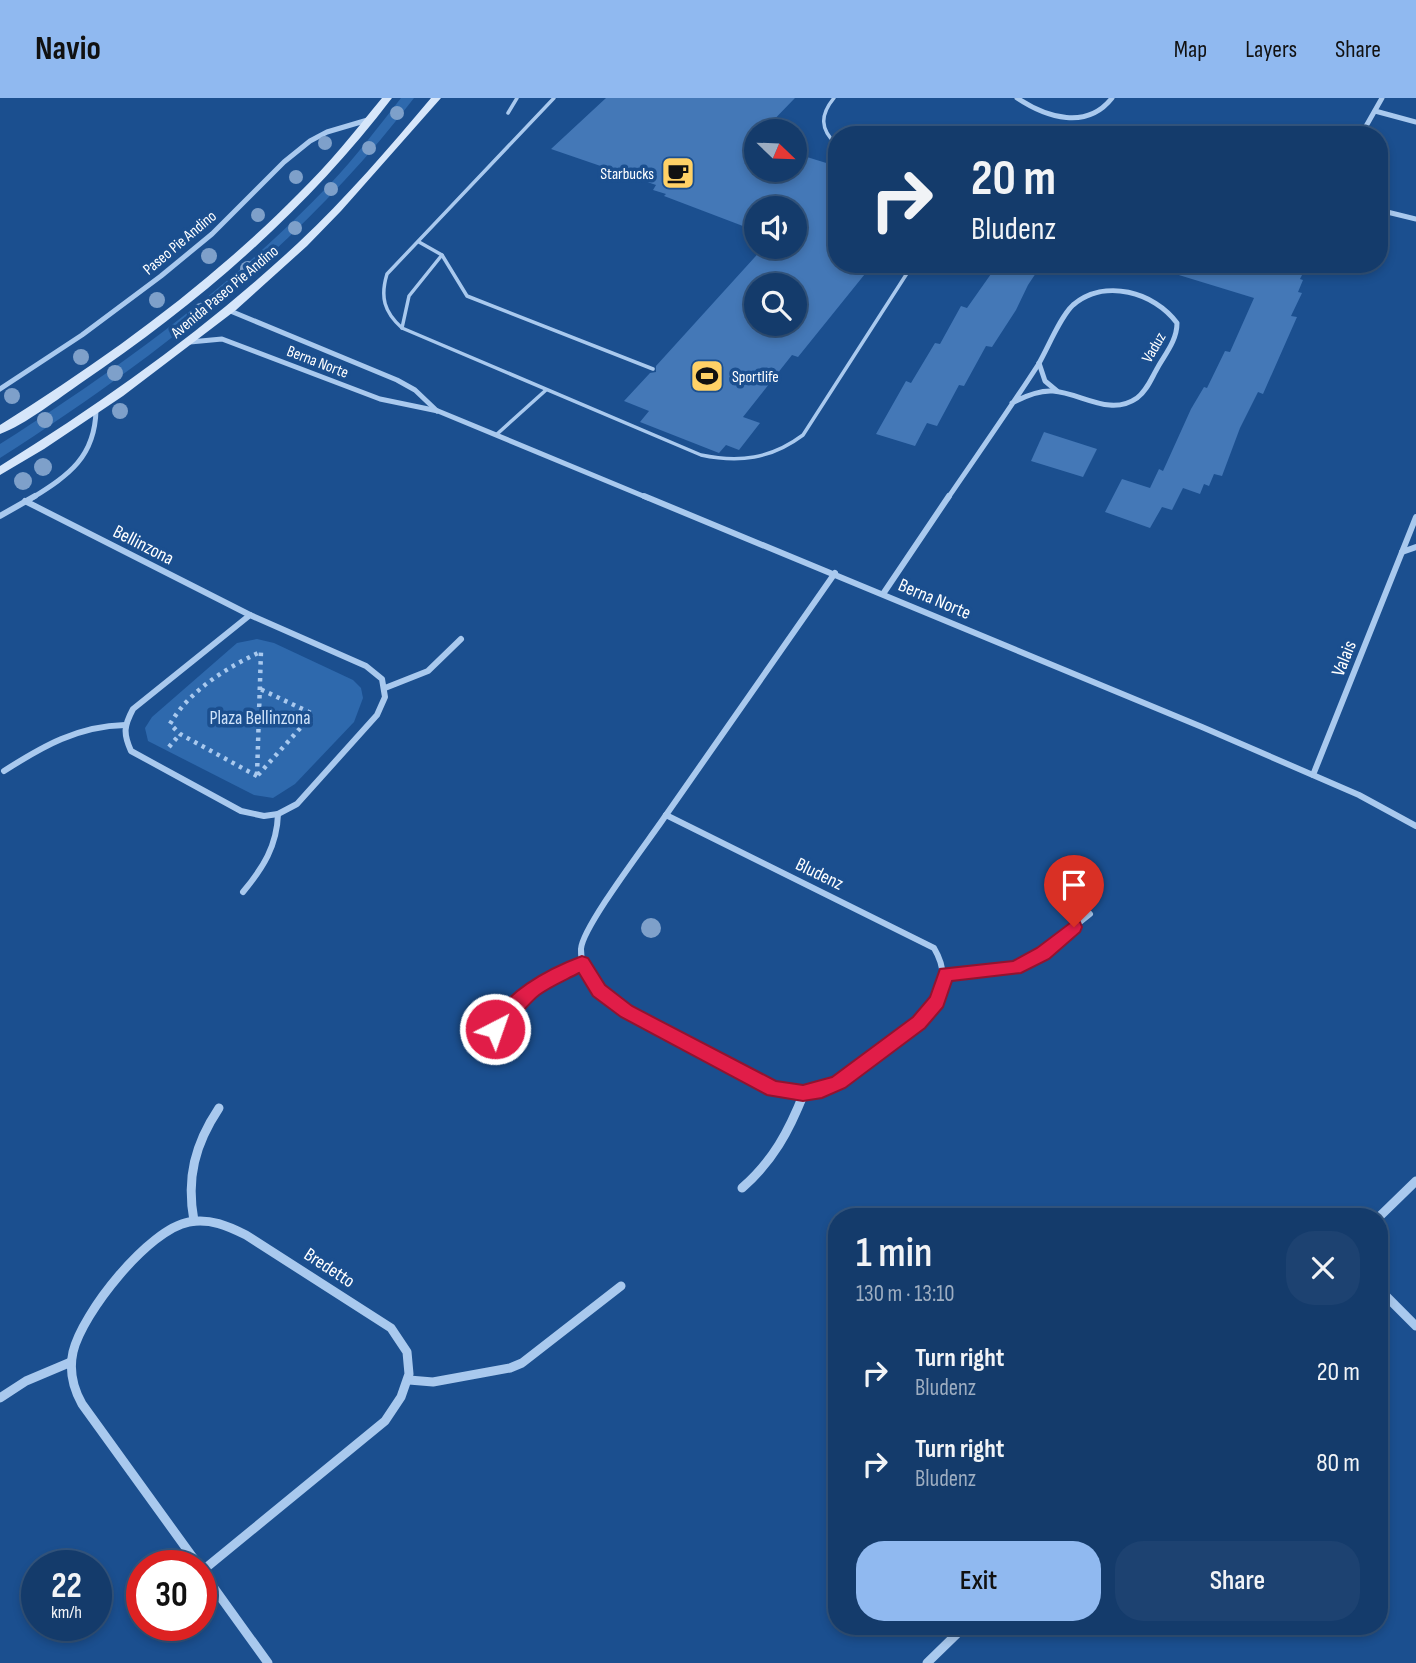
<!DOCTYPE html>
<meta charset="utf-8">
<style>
:root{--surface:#143b6b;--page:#1d4271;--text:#f1f3f6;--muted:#9dadc1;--line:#33557e;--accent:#90b9f0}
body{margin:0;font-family:"Sofia Sans Condensed",sans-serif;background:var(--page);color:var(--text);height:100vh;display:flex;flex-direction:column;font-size:26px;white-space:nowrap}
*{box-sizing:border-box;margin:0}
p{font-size:23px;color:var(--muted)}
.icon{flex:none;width:38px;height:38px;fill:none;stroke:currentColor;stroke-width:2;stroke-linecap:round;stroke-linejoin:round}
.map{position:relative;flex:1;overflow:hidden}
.sheet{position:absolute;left:828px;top:1110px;width:560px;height:427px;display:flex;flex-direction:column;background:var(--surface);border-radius:28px;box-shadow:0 4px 10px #0003,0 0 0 2px var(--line)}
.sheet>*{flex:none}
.banner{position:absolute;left:828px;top:28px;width:560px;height:147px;border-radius:28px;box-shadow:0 4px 10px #0003,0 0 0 2px var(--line);background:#143b6b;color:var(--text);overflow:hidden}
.needle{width:46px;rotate:113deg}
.tools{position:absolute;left:744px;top:21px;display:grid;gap:14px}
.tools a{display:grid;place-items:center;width:63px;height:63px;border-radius:50%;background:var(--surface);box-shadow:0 4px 10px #0003,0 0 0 2px var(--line);font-size:35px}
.speed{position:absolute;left:21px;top:1452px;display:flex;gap:14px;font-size:35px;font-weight:700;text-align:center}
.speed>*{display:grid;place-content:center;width:91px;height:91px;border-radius:50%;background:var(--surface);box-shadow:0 4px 10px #0003,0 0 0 2px var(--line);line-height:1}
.speed small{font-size:18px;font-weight:400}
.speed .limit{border:10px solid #d22;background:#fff;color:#111}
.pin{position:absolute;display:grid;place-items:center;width:60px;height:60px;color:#fff;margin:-72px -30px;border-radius:50% 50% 50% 0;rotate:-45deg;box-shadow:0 0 7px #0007}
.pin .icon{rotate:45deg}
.me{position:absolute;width:77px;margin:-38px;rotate:41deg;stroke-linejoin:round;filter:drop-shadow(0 0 5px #0008)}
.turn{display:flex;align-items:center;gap:24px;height:147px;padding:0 28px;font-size:32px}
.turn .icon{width:91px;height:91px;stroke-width:2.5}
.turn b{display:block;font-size:49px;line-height:60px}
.round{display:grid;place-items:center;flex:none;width:74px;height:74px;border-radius:28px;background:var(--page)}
.headline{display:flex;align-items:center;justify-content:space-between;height:119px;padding:0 28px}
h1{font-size:42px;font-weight:600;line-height:52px}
.cta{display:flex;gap:14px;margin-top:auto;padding:14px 28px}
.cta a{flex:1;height:80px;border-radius:28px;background:var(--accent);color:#111;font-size:28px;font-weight:600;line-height:80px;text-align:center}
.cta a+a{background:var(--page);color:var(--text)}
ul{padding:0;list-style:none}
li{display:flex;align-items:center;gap:21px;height:91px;padding:0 28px}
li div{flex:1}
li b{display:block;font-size:26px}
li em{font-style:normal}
header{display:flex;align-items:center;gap:42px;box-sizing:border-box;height:98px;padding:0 35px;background:var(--accent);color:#111}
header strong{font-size:33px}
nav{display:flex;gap:38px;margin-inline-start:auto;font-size:24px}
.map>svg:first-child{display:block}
.green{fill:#2e69ad}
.building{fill:#4478b7;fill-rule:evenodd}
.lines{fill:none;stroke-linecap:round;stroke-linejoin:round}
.path{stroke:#a9c9ee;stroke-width:4.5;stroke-dasharray:3.5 5;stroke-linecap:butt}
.lane{stroke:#a9c9ee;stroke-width:3.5}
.street-far2{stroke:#a9c9ee;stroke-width:5}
.street-far1{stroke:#a9c9ee;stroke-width:6}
.street{stroke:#a9c9ee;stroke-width:9}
.secondary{fill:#d6e6fa;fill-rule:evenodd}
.tree{fill:#7ea0ca}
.route{fill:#e11d48;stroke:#92132f;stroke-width:2}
.labels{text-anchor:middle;stroke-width:7;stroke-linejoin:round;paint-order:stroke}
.far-poi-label{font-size:16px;fill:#fff;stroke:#1b4f8f;text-anchor:end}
.far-street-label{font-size:16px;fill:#fff;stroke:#1b4f8f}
.street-label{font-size:19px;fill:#fff;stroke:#1b4f8f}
.park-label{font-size:19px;fill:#cfe3fa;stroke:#1b4f8f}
</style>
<header>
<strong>Navio</strong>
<nav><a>Map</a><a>Layers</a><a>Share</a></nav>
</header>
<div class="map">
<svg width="1416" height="1565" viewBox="0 0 1416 1565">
<rect width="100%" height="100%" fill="#1b4f8f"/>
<g class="green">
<path d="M401,0H414C301,148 156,260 0,360V346C118,271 233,188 330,86C356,59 378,29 401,0Z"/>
<polygon points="257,541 274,545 353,582 361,590 363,600 354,624 295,686 273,700 254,697 148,643 145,630 152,619 237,545"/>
</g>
<g class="building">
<path d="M606,0H795L763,33H756V72H794V55L836,68V166H873L798,259L792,257L743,319L760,325L739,352L726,347L719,355L640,324L649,313L624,303L650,275L656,274V268L764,149H794V110H756V133L664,98L666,96L653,92L656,87L551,51ZM756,187H794V226H756Z"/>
<polygon points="998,166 1042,166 1028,187 1016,212 992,249 986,248 964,288 959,287 937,328 927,325 915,348 876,336 906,283 911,285 935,245 940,246 961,208 967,210"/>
<polygon points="1170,166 1280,166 1304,173 1300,181 1303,182 1298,194 1302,195 1291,218 1297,219 1263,296 1258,294 1240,330 1222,378 1214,376 1209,388 1204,386 1200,396 1183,390 1172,412 1162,409 1150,430 1105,414 1122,381 1150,390 1159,371 1163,373 1191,311 1204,289 1207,290 1225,253 1230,254 1254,200 1169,174"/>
<polygon points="1044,334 1097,351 1083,379 1031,363"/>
</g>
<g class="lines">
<g class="path">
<polyline points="169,649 180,636"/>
<polyline points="257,677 261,553"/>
<polyline points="258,677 313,616 260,591"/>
<path d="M257,678L180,636L170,626C189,593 226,570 260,554"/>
</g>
<g class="lane">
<path d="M554,0L387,176C380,199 384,214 402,230L701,357C739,365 771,361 803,337L913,166"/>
<path d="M834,0C820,17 820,31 836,46"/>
<polyline points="508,15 517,0"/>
<polyline points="419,144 442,157 467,198 653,271"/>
<polyline points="402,230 409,198 442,157"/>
<polyline points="496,337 546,292"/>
</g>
<g class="street-far2">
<path d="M1017,0C1047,20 1087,32 1112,0"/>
<polyline points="1375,13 1416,24"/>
<polyline points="1361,37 1382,0"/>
<polyline points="1379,112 1416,121"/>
<polyline points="228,212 397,282 415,292 437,313"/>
<polyline points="190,244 222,241 380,301 438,313 648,400"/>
<polyline points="1039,265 1045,283 1057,293"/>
<polyline points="0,291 82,237 161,178 212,136 284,64 310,43 327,34 371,21"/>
<path d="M32,400C69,377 95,359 96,312"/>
<path d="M948,400C978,356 1009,312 1038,267C1048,250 1060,219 1073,207C1105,180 1154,194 1177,225C1177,242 1166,255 1158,269C1152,279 1147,293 1137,300C1110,319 1081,295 1053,293C1039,292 1025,298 1012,305"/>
</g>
<g class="street-far1">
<polyline points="644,398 1202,629 1359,697 1416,728"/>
<polyline points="25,403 250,517"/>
<polyline points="0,418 35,398"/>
<polyline points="1402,454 1416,449"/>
<polyline points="883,496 949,398"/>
<path d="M250,517L366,568L382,581L385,599L377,617L297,706L278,716L264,718L241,713L131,653C123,635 124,628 133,611Z"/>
<polyline points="385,590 428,573 461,541"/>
<path d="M4,673C43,648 78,628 125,627"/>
<polyline points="1313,677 1416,419"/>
<path d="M666,717L934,850C947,872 945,890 931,911"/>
<polyline points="666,717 835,475"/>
<path d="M243,794C263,770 277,748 278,716"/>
<polyline points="945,876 1002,873 1030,864 1090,816"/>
<polyline points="512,911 545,885 582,866"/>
<path d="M623,911C603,896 580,879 581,851C582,829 650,741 666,717"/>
</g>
<g class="street">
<polyline points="621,909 773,991 804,995 839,985 919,925 932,909"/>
<polyline points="495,931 514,909"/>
<path d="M742,1090C773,1063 789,1033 804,995"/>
<polyline points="1379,1119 1416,1083"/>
<path d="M194,1123C186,1080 195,1046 219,1010"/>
<polyline points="1379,1191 1416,1228"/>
<polyline points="409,1282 433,1284 510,1270 522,1265 621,1188"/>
<polyline points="0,1300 26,1283 71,1264"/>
<path d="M199,1468L82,1306C73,1290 69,1272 73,1254C82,1215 149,1131 189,1124C210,1120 228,1128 246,1137L391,1230L407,1254L409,1276L401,1299L385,1323L202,1473"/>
<polyline points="201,1472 268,1565"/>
<polyline points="927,1565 965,1528"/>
</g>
<g class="secondary">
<path d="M382,0H392C306,113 198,206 81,285C59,300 25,327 0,336V327C107,260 209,186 298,96C329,66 355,33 382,0Z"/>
<path d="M431,0H441L341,113L307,148L236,212L123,298L44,351L0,377V368C106,302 207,230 298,145C346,100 389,50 431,0Z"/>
</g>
</g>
<g class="tree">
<circle cx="397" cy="15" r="7"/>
<circle cx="325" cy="45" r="7"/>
<circle cx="369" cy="50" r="7"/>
<circle cx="296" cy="79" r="7"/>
<circle cx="331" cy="91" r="7"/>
<circle cx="258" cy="117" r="7"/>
<circle cx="295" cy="130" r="7"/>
<circle cx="209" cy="158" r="8"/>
<circle cx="248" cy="171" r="8"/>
<circle cx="157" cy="202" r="8"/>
<circle cx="201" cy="213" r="8"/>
<circle cx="81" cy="259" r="8"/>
<circle cx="115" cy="275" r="8"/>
<circle cx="12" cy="298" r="8"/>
<circle cx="120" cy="313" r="8"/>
<circle cx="45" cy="322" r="8"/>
<circle cx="43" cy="369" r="9"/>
<circle cx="23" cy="383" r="9"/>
<circle cx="651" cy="830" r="10"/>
</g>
<path class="route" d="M1074,822L1080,824L1082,829L1080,834L1049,861L1021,875L952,883L943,909L925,930L845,990L822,1000L803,1003L767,997L621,919L593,898L579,875C566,882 551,888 539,897C527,906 506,935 495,939L489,937L486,931C502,895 547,871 582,858L588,860L605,887L632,908L776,983L803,987L832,979L913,919L930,899L940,871L1013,863L1037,850Z"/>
<defs>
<symbol id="cafe-square" viewBox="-11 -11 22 22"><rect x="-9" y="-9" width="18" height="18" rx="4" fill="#ffd166" stroke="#1b4f8f"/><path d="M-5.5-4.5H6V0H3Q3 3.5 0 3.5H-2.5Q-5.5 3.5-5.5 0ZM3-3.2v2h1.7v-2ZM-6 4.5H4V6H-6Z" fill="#111"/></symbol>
<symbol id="stadium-square" viewBox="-11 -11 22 22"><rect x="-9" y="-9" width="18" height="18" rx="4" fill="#ffd166" stroke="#1b4f8f"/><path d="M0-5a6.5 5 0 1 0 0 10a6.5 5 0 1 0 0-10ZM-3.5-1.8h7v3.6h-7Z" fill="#111"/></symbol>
</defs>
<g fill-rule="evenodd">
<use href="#cafe-square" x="659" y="56" width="38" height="38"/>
<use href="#stadium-square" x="688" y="259" width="38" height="38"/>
</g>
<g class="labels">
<g class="far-poi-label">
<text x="654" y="81">Starbucks</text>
<text x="732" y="284" text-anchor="start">Sportlife</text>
</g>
<g class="far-street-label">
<text transform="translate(179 144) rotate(-40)" y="6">Paseo Pie Andino</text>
<text transform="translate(224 193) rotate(-40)" y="6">Avenida Paseo Pie Andino</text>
<text transform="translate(1153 249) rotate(-60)" y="6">Vaduz</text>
<text transform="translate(318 263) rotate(21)" y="6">Berna Norte</text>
</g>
<g class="street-label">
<text transform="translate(144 446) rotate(27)" y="7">Bellinzona</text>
<text transform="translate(935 500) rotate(23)" y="7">Berna Norte</text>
<text transform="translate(1343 560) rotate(-68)" y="7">Valais</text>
<text transform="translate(820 775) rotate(26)" y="7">Bludenz</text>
<text transform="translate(330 1169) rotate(33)" y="7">Bredetto</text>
</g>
<g class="park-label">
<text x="260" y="626">Plaza Bellinzona</text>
</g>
</g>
</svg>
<div class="tools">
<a><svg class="needle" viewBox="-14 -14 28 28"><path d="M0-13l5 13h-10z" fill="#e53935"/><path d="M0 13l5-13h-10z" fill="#9dadc1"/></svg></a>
<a><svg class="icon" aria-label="sound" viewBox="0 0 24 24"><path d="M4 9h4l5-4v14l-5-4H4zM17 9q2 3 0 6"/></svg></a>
<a><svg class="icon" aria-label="search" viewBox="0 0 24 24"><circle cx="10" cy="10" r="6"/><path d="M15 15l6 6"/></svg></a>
</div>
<div class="speed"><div>22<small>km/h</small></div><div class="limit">30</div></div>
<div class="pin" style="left:1074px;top:829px;background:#d93025"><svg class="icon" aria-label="arrive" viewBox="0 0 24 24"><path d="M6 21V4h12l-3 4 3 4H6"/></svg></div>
<svg class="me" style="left:495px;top:931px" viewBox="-20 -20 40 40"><circle r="17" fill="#e11d48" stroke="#fff" stroke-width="3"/><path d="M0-11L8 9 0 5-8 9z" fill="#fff"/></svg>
<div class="banner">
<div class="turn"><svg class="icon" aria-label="right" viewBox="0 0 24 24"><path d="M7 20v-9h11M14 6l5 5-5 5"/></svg><div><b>20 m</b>Bludenz</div></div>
</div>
<section class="sheet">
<div class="headline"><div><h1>1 min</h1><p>130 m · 13:10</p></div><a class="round"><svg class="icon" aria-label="close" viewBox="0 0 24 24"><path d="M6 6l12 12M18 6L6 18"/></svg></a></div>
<ul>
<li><svg class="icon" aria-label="right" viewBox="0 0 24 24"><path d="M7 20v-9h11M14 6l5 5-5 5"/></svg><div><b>Turn right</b><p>Bludenz</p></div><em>20 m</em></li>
<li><svg class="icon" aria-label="right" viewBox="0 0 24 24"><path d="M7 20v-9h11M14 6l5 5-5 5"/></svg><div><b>Turn right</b><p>Bludenz</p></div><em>80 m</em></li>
</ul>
<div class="cta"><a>Exit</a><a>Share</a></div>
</section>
</div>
